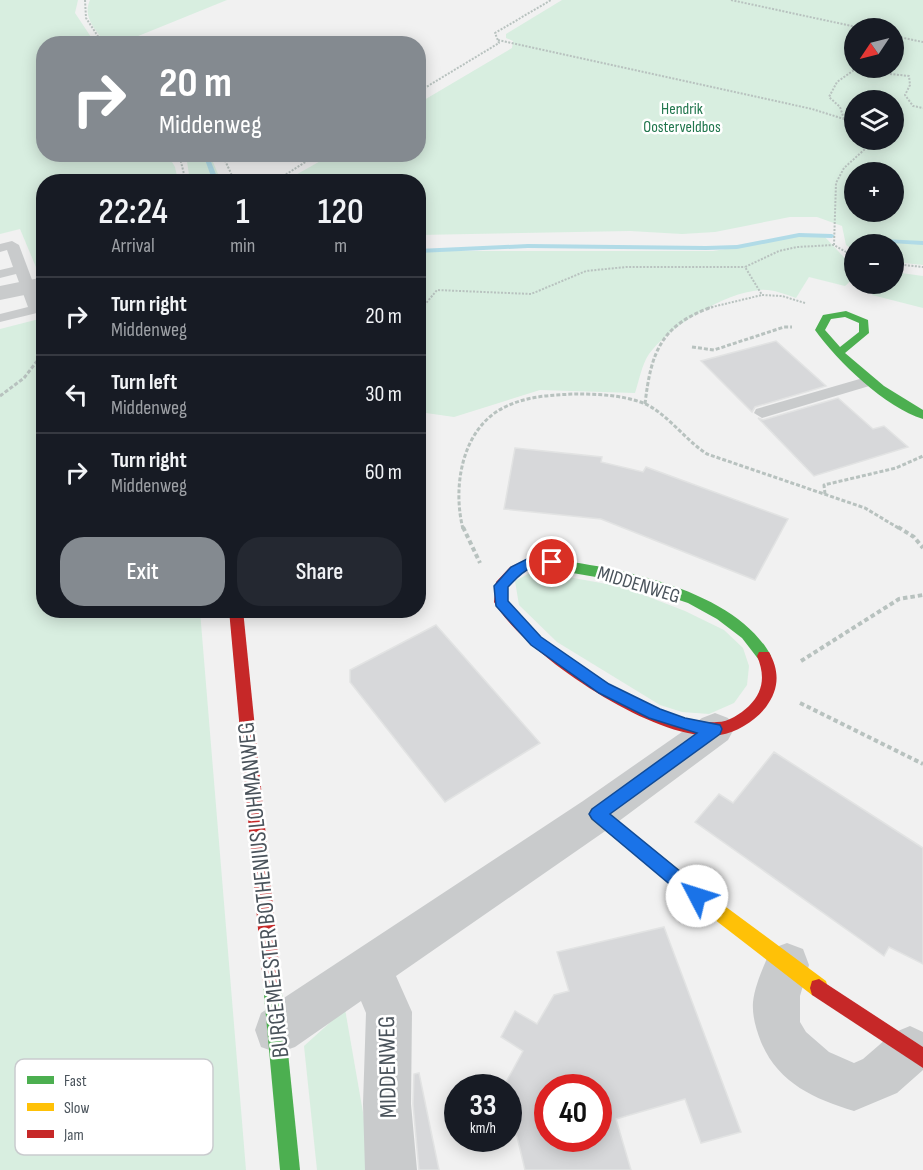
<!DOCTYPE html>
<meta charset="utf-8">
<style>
:root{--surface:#171b24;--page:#242831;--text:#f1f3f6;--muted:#9ea1a6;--line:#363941;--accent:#848a90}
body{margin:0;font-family:"Sofia Sans Condensed",sans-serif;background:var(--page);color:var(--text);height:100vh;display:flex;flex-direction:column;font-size:22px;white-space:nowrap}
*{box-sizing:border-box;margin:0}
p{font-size:20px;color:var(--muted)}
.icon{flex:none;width:33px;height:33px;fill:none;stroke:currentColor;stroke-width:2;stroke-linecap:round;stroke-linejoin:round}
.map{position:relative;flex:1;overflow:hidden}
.panel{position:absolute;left:36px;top:174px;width:390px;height:444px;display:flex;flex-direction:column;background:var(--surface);border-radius:24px;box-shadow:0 3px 15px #0003}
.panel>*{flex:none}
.top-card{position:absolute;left:36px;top:36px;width:390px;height:126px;border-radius:24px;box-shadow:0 3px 15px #0003;background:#848a90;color:#fff;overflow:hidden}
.needle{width:39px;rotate:235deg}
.controls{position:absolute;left:844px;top:18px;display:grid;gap:12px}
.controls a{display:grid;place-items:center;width:60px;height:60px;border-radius:50%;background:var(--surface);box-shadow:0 3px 15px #0003;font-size:30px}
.speed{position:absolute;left:444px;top:1074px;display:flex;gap:12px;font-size:30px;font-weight:700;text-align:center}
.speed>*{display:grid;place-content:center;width:78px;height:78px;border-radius:50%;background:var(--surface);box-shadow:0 3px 15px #0003;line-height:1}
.speed small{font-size:15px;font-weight:400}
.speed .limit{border:9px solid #d22;background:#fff;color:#111}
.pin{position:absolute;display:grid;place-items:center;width:51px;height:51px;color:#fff;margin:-26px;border:3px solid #fff;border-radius:50%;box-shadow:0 2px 6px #0007}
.me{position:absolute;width:66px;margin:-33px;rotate:310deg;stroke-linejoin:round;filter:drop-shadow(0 0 4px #0008)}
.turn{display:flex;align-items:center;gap:21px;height:126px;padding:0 24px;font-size:27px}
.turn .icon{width:78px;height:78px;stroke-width:2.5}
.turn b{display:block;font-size:42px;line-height:51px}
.eta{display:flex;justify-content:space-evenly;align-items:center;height:102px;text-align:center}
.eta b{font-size:36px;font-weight:600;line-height:42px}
.cta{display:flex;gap:12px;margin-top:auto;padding:12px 24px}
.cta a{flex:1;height:69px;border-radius:24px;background:var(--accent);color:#fff;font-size:24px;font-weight:600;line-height:69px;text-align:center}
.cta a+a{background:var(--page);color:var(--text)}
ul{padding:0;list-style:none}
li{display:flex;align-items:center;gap:18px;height:78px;padding:0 24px;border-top:2px solid var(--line)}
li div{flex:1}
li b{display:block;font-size:22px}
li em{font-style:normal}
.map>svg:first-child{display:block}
.green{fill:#d8eee0;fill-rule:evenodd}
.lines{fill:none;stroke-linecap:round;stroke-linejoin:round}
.stream{fill:#b1dbe7;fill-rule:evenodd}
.building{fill:#d7d8da;stroke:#e2e3e3;stroke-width:1.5;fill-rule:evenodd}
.path-far2{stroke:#b8c2bf;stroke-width:2;stroke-dasharray:2 1.5;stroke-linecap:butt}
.path-far1{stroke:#b8c2bf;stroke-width:3;stroke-dasharray:4 2;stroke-linecap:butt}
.path{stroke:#b8c2bf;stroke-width:4;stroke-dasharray:4.5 3;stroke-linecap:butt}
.lane{fill:#c9cbcc;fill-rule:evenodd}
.street{fill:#c9cbcc;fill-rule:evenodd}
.fast{fill:#4caf50;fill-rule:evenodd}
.slow{fill:#ffc107;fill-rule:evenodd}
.jam{fill:#c62828;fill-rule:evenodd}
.route{fill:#1a73e8;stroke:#114b97;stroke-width:1.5}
.labels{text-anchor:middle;stroke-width:5;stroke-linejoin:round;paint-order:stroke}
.far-park-label{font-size:16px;fill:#21764d;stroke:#fff}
.street-label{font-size:20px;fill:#4a535b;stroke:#fff}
.near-street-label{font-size:24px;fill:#4a535b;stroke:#fff}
.key{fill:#fff;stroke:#c9cbce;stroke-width:1.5}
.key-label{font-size:16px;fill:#4a535b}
</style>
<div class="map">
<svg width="923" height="1170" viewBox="0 0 923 1170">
<rect width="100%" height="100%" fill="#f1f1f1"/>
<g class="green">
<polygon points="0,0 78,0 75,13 95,43 44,44 44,154 168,155 175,167 178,181 44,182 43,272 38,272 20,229 0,234"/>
<path d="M90,0H227L121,43L106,44C96,30 82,17 90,0Z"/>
<path d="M562,0H923V265L894,262V244H855V251L846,245L842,226L817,217H790L715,232L682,234L630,231L419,235L418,182L285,181L331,155L418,154L419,103L512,48L513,41L506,38V34ZM894,28V68H855V28ZM855,100H894V140H855ZM855,172H894V212H855Z"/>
<polygon points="186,155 210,155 221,181 190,181"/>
<path d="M797,235L824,236L855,269L854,278L845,286L809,277L796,298C784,294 772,289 760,290C724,293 670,326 649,354C642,364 639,381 635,393L540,390L454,417L419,412V251H713C741,247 768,239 797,235Z"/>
<polygon points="894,272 923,276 923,308 872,295 878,284 894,284"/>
<polygon points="43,318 44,610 200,611 246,1170 0,1170 0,329"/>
<polygon points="541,572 623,587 685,611 724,630 743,648 749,666 747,685 734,703 709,714 682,712 660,705 557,642 519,605 515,581 528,574"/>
<polygon points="345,1009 373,1170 317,1170 304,1046"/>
</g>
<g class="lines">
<g class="stream">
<polygon points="203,154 208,154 219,182 213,182"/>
<polygon points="799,233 832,234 835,236 832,238 799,237 737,249 706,250 528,248 418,253 418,249 528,244 706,246 737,245"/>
<polygon points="862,238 923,241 923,245 860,241 859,240"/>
</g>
</g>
<g class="building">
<polygon points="776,341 826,386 755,407 752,412 701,361"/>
<polygon points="838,398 873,429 884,426 908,447 814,476 758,418 763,420"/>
<polygon points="515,448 602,457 601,462 643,472 646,467 788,519 755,580 601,519 504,509"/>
<polygon points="436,625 540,743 445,802 350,682 350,670"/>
<polygon points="774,752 923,848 923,964 889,947 884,956 695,822 719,794 733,803"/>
<path d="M664,927L741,1132L701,1143L685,1099L616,1119L631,1170H525L508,1099V1088H506L505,1084L523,1051L501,1037L515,1011L537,1024L554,995L569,991L557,952ZM548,1088H598V1138H548Z"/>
<polygon points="419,1073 439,1170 419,1170 413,1104 414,1074"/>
</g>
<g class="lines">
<g class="path-far2">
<polyline points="85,0 86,18 103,44"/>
<polyline points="731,0 861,28"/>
<polyline points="894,36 923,42"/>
<polyline points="498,40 812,109 844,119 855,131"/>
<polyline points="418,92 499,43 495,33 551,0"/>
<polyline points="844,119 840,107 829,97 837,82 854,70 909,76 910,85 905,95 913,106 923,108"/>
<polyline points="179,154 186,182"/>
<polyline points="222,154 235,182"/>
<polyline points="274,182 318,154"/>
<polyline points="834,245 836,183 844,168 865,149 860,140"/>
<polyline points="894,264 923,267"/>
<polyline points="805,303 782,296 762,295 745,267 779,251 797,247 834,245 855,257"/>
<polyline points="422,308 437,290 531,294 586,271 626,267 745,267"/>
<polyline points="708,308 762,295"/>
</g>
<g class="path-far1">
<polyline points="418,313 423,307"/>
<polyline points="692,347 714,350 784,327 792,327"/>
<polyline points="0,396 24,378 44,352"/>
<path d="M645,404C651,352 661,325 712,307"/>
<polyline points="825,494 824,485 896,468 923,456"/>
<path d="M463,529C452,486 462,426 507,406C528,396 552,395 575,394C597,394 622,395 643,403C666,412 685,440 707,454L865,508L900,529"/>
</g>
<g class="path">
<polyline points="463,527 480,563"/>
<polyline points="898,527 914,537 923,548"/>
<polyline points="801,661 899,599 923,595"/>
<polyline points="800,703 923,764"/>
</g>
<g class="lane">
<polygon points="12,241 19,245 43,309 41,312 0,322 0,314 28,307 16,274 0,278 0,270 13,267 7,250 0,252 0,244"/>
<polygon points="870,376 878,381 876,384 762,418 754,413 756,409"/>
</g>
<g class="street">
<polygon points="44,277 44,291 0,300 0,286"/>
<polygon points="715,713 728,718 734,729 728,740 611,827 396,976 412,1012 411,1104 417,1170 365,1170 363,1104 366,1013 361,1001 295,1047 278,1053 261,1047 255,1030 261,1013 583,801 702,718"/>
<path d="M787,943L803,949L809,965L800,996V1022L806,1032L829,1052L854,1063L863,1059L893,1033L910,1026L923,1032V1070L897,1093L854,1111C814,1099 778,1083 761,1042C756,1029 752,1016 753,1002C755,984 764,966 771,949Z"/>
</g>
<g class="fast">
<path d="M846,311L868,320L869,333L845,353L884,386L923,410V419C886,408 837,361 815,330L823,315ZM845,317L859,323V332L840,347L825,330L831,319Z"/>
<path d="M531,557C603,564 734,586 771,656L769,660H759L742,638L717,619L688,603L625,582L526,565L524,562Z"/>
<polygon points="272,975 279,977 281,984 300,1170 280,1170 263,984 265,977"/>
</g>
<polygon class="slow" points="597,807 603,809 722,904 826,981 828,988 826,995 819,997 812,995 710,916 591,819 589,814 591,809"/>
<g class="jam">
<path d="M531,557L538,562L536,565L520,573L508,587V601C519,613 529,627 542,638C581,671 664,726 717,722C729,722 740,714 749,706C764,691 765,675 757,656L759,652H769C780,672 779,689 766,707C755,721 737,732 720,735C659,745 524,654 494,602L496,582L510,567Z"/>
<polygon points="229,610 243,610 281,984 279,991 272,993 265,991 263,984"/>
<polygon points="819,979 923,1047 923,1068 812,995 810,988 812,981"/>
</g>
</g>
<path class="route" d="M531,557H552L559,562C552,571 540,564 531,568C521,572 515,580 508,587V601L541,637L609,684L660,709L685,718L720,725L722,729L720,734L610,814L703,890L706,896L703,902L697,904L691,902L592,819L589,814L592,809L697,733L649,718L599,693L531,645L496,606L494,586L511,567Z"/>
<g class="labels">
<g class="far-park-label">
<text x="682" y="114">Hendrik<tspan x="682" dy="18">Oosterveldbos</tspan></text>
</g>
<g class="street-label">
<text transform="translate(639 584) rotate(17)" y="7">MIDDENWEG</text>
</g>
<g class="near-street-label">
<text transform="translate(263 890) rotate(-96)" y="8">BURGEMEESTER BOTHENIUS LOHMANWEG</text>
<text transform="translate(387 1067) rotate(-91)" y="8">MIDDENWEG</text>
</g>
</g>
<rect x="15" y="1059" width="198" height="96" rx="9" class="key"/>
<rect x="27" y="1076" width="27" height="8" fill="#4caf50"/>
<rect x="27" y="1103" width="27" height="8" fill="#ffc107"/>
<rect x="27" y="1130" width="27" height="8" fill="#c62828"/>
<g class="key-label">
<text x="64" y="1086">Fast</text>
<text x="64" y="1113">Slow</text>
<text x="64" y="1140">Jam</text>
</g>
</svg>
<div class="controls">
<a><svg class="needle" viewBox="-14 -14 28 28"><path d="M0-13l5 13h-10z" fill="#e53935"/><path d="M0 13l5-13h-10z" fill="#9ea1a6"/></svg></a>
<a><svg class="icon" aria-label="layers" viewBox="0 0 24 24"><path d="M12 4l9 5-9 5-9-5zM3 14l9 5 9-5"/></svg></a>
<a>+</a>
<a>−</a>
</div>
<div class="speed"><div>33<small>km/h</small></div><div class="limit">40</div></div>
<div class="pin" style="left:552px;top:562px;background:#d93025"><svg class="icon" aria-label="arrive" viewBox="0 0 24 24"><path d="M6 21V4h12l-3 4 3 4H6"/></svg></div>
<svg class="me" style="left:697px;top:896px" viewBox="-20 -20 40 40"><circle r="19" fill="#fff"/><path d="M0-13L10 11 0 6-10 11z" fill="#1a73e8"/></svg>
<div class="top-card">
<div class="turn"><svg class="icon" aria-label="right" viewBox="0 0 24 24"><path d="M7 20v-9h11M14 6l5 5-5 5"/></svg><div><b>20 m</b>Middenweg</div></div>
</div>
<section class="panel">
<div class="eta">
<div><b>22:24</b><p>Arrival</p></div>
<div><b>1</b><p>min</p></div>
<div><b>120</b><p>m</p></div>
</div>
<ul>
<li><svg class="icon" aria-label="right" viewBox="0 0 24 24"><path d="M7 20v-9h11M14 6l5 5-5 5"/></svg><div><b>Turn right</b><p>Middenweg</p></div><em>20 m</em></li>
<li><svg class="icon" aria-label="left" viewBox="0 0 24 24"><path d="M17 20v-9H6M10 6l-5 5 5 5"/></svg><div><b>Turn left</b><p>Middenweg</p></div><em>30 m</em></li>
<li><svg class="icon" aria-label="right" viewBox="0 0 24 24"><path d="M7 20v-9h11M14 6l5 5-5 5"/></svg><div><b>Turn right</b><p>Middenweg</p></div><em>60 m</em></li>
</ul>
<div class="cta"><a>Exit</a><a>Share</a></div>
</section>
</div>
